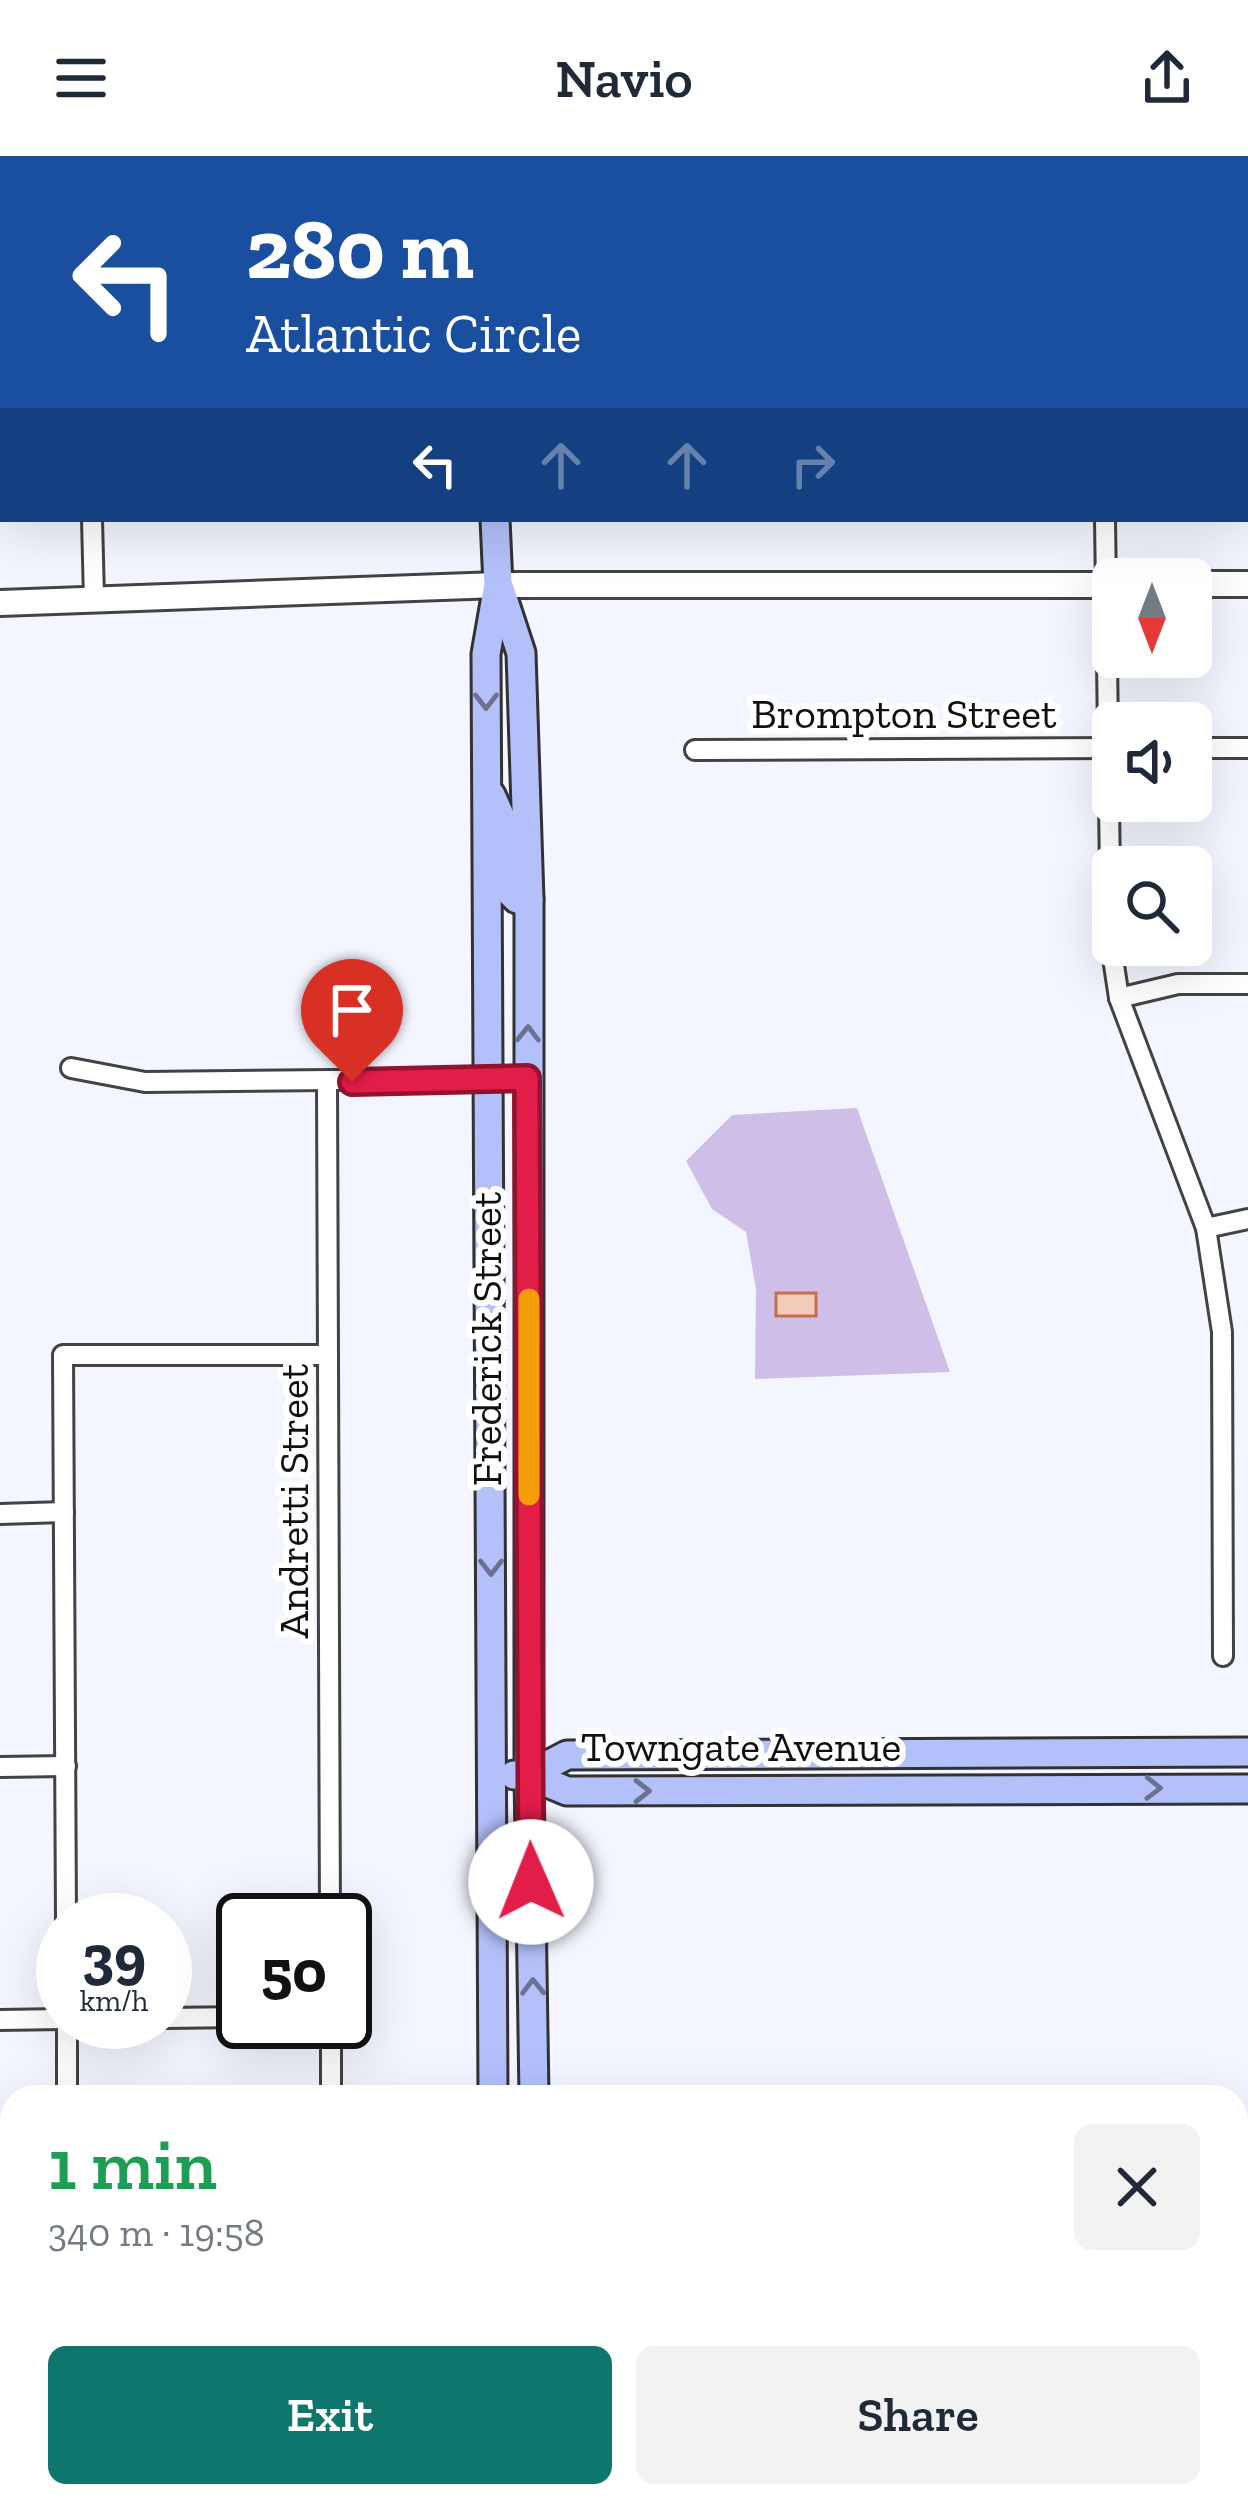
<!DOCTYPE html>
<meta charset="utf-8">
<style>
:root{--surface:#fff;--page:#f2f2f3;--text:#1f2937;--muted:#747a83;--accent:#0f766e}
body{margin:0;font-family:"Zilla Slab",serif;background:var(--page);color:var(--text);height:100vh;display:flex;flex-direction:column;font-size:45px;white-space:nowrap}
*{box-sizing:border-box;margin:0}
p{font-size:39px;color:var(--muted)}
.icon{flex:none;width:66px;height:66px;fill:none;stroke:currentColor;stroke-width:2;stroke-linecap:round;stroke-linejoin:round}
.map{position:relative;flex:1;overflow:hidden}
.panel{position:absolute;left:0px;top:1929px;width:1248px;height:423px;display:flex;flex-direction:column;background:var(--surface);border-radius:36px 36px 0 0;box-shadow:0 12px 48px #0002}
.panel>*{flex:none}
.hud{position:absolute;left:0px;top:0px;width:1248px;height:366px;box-shadow:0 12px 48px #0002;background:#1a4fa0;color:#fff;overflow:hidden}
.needle{width:78px;rotate:180deg}
.buttons{position:absolute;left:1092px;top:402px;display:grid;gap:24px}
.buttons a{display:grid;place-items:center;width:120px;height:120px;border-radius:18px;background:var(--surface);box-shadow:0 12px 48px #0002;font-size:60px}
.speed{position:absolute;left:36px;top:1737px;display:flex;gap:24px;font-size:60px;font-weight:700;text-align:center}
.speed>*{display:grid;place-content:center;width:156px;height:156px;border-radius:50%;background:var(--surface);box-shadow:0 12px 48px #0002;line-height:1}
.speed small{font-size:30px;font-weight:400}
.speed .limit{border:6px solid #111;border-radius:18px;background:#fff;color:#111}
.pin{position:absolute;display:grid;place-items:center;width:102px;height:102px;color:#fff;margin:-123px -51px;border-radius:50% 50% 50% 0;rotate:-45deg;box-shadow:0 0 12px #0007}
.pin .icon{rotate:45deg}
.me{position:absolute;width:132px;margin:-66px;rotate:359deg;stroke-linejoin:round;filter:drop-shadow(0 0 9px #0008)}
.turn{display:flex;align-items:center;gap:42px;height:252px;padding:0 48px;font-size:54px}
.turn .icon{width:156px;height:156px;stroke-width:2.5}
.turn b{display:block;font-size:84px;line-height:102px}
.lanes{display:flex;align-items:center;height:114px;padding:0 48px;background:#0003;justify-content:center;gap:60px;direction:ltr}
.lanes .off{opacity:.35}
.round{display:grid;place-items:center;flex:none;width:126px;height:126px;border-radius:18px;background:var(--page)}
.summary{display:flex;align-items:center;justify-content:space-between;height:204px;padding:0 48px}
h1{font-size:72px;font-weight:600;line-height:90px;color:#1e9e55}
.cta{display:flex;gap:24px;margin-top:auto;padding:24px 48px}
.cta a{flex:1;height:138px;border-radius:18px;background:var(--accent);color:#fff;font-size:48px;font-weight:600;line-height:138px;text-align:center}
.cta a+a{background:var(--page);color:var(--text)}
header{display:flex;justify-content:space-between;align-items:center;height:156px;padding:0 48px;background:var(--surface);font-size:54px;font-weight:600}
.map>svg:first-child{display:block}
.green{fill:#cfbee7}
.water{fill:#f3cbbb;stroke:#c56f46;stroke-width:3}
.lines{fill:none;stroke-linecap:round;stroke-linejoin:round}
.minor-casing{stroke:#434343;stroke-width:24}
.tertiary-casing{stroke:#434343;stroke-width:30}
.secondary-casing{stroke:#323232;stroke-width:33}
.minor{stroke:#fff;stroke-width:18}
.tertiary{stroke:#fff;stroke-width:24}
.secondary{stroke:#b3c0fa;stroke-width:27}
.oneway{stroke:#6a7191}
.route-casing{stroke:#92132f;stroke-width:30}
.route{stroke:#e11d48;stroke-width:21}
.slow{stroke:#f59e0b;stroke-width:21}
.labels{text-anchor:middle;stroke-width:12;stroke-linejoin:round;paint-order:stroke}
.street-label{font-size:42px;fill:#101010;stroke:#fff}
</style>
<header><svg class="icon" aria-label="menu" viewBox="0 0 24 24"><path d="M4 6h16M4 12h16M4 18h16"/></svg>Navio<svg class="icon" aria-label="share" viewBox="0 0 24 24"><path d="M12 15V3M7 8l5-5 5 5M5 13v7h14v-7"/></svg></header>
<div class="map">
<svg width="1248" height="2351" viewBox="0 0 1248 2351">
<rect width="100%" height="100%" fill="#f3f6fe"/>
<polygon class="green" points="857,952 950,1216 755,1223 756,1133 746,1076 712,1053 686,1005 732,959"/>
<rect class="water" x="776" y="1137" width="40" height="23"/>
<g class="lines">
<defs>
<g id="minor">
<polyline points="81,0 81,3"/>
<polyline points="319,0 319,3"/>
<polyline points="647,0 648,3"/>
<polyline points="870,0 870,3"/>
<polyline points="1091,0 1091,3"/>
<polyline points="1245,263 1248,263"/>
<polyline points="92,363 94,443"/>
<polyline points="1105,363 1111,789 1119,842 1206,1072 1222,1176 1223,1500"/>
<polyline points="1191,592 1248,592"/>
<polyline points="695,594 1113,592"/>
<polyline points="1119,842 1178,828 1248,828"/>
<polyline points="71,912 145,926 527,922"/>
<polyline points="327,926 330,1764"/>
<polyline points="1206,1072 1248,1063"/>
<polyline points="0,1358 64,1356"/>
<polyline points="0,1611 66,1610"/>
<polyline points="66,1764 63,1199 328,1199"/>
<polyline points="165,1862 243,1861"/>
<polyline points="0,1864 63,1863"/>
<polyline points="67,1866 67,1941"/>
<polyline points="331,1866 331,1941"/>
<polyline points="0,2117 12,2117"/>
<polyline points="66,2351 66,2340"/>
<polyline points="329,2351 329,2340"/>
</g>
<g id="tertiary">
<polyline points="1191,428 1248,428"/>
<polyline points="0,447 498,429 1113,429"/>
</g>
<g id="secondary">
<polyline points="478,0 478,3"/>
<polyline points="500,433 521,497 529,743 529,1619 534,1941"/>
<polyline points="491,639 507,675 509,735 517,743 529,743"/>
<polyline points="514,1619 529,1619 567,1635 1248,1633"/>
<polyline points="529,1619 567,1599 1248,1596"/>
<polyline points="493,1941 486,498 498,429 495,363"/>
<polyline points="497,2340 497,2351"/>
<polyline points="540,2340 540,2351"/>
</g>
</defs>
<use href="#minor" class="minor-casing"/>
<use href="#tertiary" class="tertiary-casing"/>
<use href="#secondary" class="secondary-casing"/>
<use href="#minor" class="minor"/>
<use href="#tertiary" class="tertiary"/>
<use href="#secondary" class="secondary"/>
</g>
<defs><path id="oneway-chevron" d="M-2-3.5L2.5 0L-2 3.5" fill="none" stroke-width="1.6" stroke-linecap="round" stroke-linejoin="round" transform="scale(3)"/></defs>
<g class="oneway">
<use href="#oneway-chevron" transform="translate(486 545) rotate(90)"/>
<use href="#oneway-chevron" transform="translate(528 878) rotate(-89)"/>
<use href="#oneway-chevron" transform="translate(491 1411) rotate(90)"/>
<use href="#oneway-chevron" transform="translate(1153 1632) rotate(1)"/>
<use href="#oneway-chevron" transform="translate(642 1635)"/>
<use href="#oneway-chevron" transform="translate(533 1831) rotate(-91)"/>
</g>
<g class="lines">
<defs>
<polyline id="route" points="352,926 527,922 531,1726"/>
</defs>
<use href="#route" class="route-casing"/>
<use href="#route" class="route"/>
<polyline class="slow" points="529,1143 529,1339"/>
</g>
<g class="labels">
<g class="street-label">
<text x="904" y="572">Brompton Street</text>
<text transform="translate(486 1183) rotate(-90)" y="15">Frederick Street</text>
<text transform="translate(293 1345) rotate(-90)" y="15">Andretti Street</text>
<text x="741" y="1605">Towngate Avenue</text>
</g>
</g>
</svg>
<div class="buttons">
<a><svg class="needle" viewBox="-14 -14 28 28"><path d="M0-13l5 13h-10z" fill="#e53935"/><path d="M0 13l5-13h-10z" fill="#747a83"/></svg></a>
<a><svg class="icon" aria-label="sound" viewBox="0 0 24 24"><path d="M4 9h4l5-4v14l-5-4H4zM17 9q2 3 0 6"/></svg></a>
<a><svg class="icon" aria-label="search" viewBox="0 0 24 24"><circle cx="10" cy="10" r="6"/><path d="M15 15l6 6"/></svg></a>
</div>
<div class="speed"><div>39<small>km/h</small></div><div class="limit">50</div></div>
<div class="pin" style="left:352px;top:926px;background:#d93025"><svg class="icon" aria-label="arrive" viewBox="0 0 24 24"><path d="M6 21V4h12l-3 4 3 4H6"/></svg></div>
<svg class="me" style="left:531px;top:1726px" viewBox="-20 -20 40 40"><circle r="19" fill="#fff"/><path d="M0-13L10 11 0 6-10 11z" fill="#e11d48"/></svg>
<div class="hud">
<div class="turn"><svg class="icon" aria-label="left" viewBox="0 0 24 24"><path d="M17 20v-9H6M10 6l-5 5 5 5"/></svg><div><b>280 m</b>Atlantic Circle</div></div>
<div class="lanes"><svg class="icon" aria-label="left" viewBox="0 0 24 24"><path d="M17 20v-9H6M10 6l-5 5 5 5"/></svg><svg class="icon off" aria-label="ahead" viewBox="0 0 24 24"><path d="M12 20V5M6 11l6-6 6 6"/></svg><svg class="icon off" aria-label="ahead" viewBox="0 0 24 24"><path d="M12 20V5M6 11l6-6 6 6"/></svg><svg class="icon off" aria-label="right" viewBox="0 0 24 24"><path d="M7 20v-9h11M14 6l5 5-5 5"/></svg></div>
</div>
<section class="panel">
<div class="summary"><div><h1>1 min</h1><p>340 m · 19:58</p></div><a class="round"><svg class="icon" aria-label="close" viewBox="0 0 24 24"><path d="M6 6l12 12M18 6L6 18"/></svg></a></div>
<div class="cta"><a>Exit</a><a>Share</a></div>
</section>
</div>
